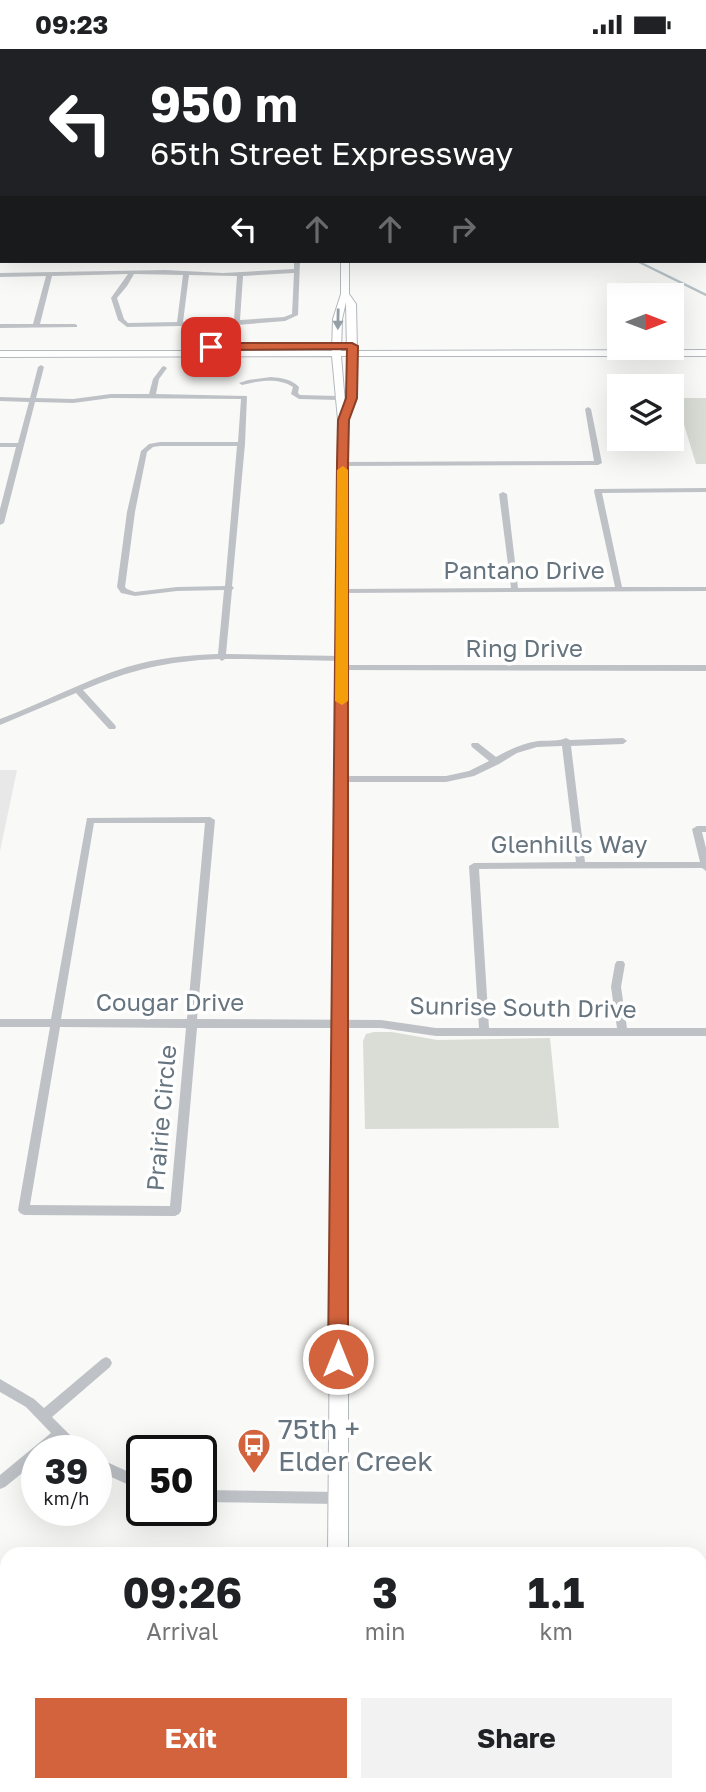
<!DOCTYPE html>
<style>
:root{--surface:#fff;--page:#f2f2f2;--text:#202124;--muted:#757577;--accent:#d3633d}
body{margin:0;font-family:"Golos Text",sans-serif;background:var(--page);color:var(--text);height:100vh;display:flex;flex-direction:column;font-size:26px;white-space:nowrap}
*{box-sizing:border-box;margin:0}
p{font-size:23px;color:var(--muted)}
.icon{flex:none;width:38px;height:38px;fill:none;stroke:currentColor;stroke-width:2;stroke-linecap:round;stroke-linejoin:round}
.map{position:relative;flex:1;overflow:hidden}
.panel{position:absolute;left:0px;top:1498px;width:707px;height:245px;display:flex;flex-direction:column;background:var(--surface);border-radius:21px 21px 0 0;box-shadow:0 7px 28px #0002}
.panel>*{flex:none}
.guide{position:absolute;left:0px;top:0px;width:707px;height:214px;box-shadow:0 7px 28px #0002;background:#202124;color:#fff;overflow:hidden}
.needle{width:46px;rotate:90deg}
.buttons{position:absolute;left:607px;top:234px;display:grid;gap:14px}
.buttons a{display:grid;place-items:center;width:77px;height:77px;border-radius:0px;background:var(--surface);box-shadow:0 7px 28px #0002;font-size:35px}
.speed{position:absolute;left:21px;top:1386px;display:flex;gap:14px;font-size:35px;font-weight:700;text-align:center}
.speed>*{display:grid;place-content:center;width:91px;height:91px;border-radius:50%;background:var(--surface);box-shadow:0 7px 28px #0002;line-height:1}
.speed small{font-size:18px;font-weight:400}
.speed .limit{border:4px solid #111;border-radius:10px;background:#fff;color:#111}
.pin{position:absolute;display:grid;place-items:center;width:60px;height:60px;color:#fff;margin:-30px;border-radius:14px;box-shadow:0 4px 10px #0006}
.me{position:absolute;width:77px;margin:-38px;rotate:0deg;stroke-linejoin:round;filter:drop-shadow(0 0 5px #0008)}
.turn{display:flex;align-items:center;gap:24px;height:147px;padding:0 35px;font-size:32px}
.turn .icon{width:91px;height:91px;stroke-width:2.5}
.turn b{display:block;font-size:49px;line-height:60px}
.lanes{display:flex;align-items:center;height:66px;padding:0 35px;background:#0003;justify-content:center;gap:35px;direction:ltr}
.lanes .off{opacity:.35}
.eta{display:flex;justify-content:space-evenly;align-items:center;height:119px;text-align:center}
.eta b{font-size:42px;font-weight:700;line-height:49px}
.primary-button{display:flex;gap:14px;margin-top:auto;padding:14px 35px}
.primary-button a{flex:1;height:80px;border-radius:0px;background:var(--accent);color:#fff;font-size:28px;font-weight:700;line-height:80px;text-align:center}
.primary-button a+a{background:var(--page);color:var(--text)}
.status{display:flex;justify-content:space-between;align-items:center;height:49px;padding:0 35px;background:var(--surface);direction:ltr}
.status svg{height:19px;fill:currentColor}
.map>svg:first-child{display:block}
.built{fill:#e7e8e7}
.green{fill:#d9ddd6}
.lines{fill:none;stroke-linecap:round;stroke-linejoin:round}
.stream{stroke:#bac3c7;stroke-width:2.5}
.secondary-casing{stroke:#b3b8bd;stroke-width:2}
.minor{fill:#bec2c6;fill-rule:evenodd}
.tertiary{fill:#bec2c6;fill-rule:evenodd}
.secondary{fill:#fff;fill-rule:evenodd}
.oneway{fill:#949ea5}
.route{fill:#d3633d;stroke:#894028;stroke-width:2}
.slow{fill:#f59e0b}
.labels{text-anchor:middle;stroke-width:7;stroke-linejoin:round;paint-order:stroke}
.street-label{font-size:24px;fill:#66747f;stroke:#fff}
.near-poi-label{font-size:28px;fill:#66747f;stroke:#fff;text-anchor:start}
</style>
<div class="status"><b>09:23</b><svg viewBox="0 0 49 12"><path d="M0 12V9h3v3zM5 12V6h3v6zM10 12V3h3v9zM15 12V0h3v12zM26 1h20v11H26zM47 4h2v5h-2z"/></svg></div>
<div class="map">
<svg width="706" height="1743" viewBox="0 0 706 1743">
<rect width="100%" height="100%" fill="#f9f9f7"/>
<polygon class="built" points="0,721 17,721 0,802"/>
<g class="green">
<polygon points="676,349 706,349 706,415 696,415"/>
<polygon points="374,983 392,983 437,991 550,989 559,1079 365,1080 363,992 366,985"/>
</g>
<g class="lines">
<polyline class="stream" points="637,212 706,246"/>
<defs>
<g id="secondary">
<polygon points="305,0 321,0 302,2"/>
<polygon points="336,0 356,0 333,2"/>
<rect x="0" y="42" width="2" height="4"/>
<path d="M341,212H349V245L356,255L357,302L706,301V307H357V349L348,371V1505H328L338,371L332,307L0,308V302H332L333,270L341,245ZM346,253L347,302H341L342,270ZM341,307H347V349L345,354Z"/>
<polygon points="326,1736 348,1736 347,1743 325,1743"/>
</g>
</defs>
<use href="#secondary" class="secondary-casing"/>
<g class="minor">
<polygon points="508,0 512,0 513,2 509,2"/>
<rect x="0" y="118" width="2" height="4"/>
<rect x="705" y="188" width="1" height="4"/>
<rect x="0" y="203" width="2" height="4"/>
<path d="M294,212H300L298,266L285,272L237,276L127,278L118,271L111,249L128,225L52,227L40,275H75L77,276V278L0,279V275H33L46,227L0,228V224L165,221L223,224L294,220ZM294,224L292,265L284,268L240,271L243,227ZM134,225L183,226L177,273L128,274L124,270L117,249L127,237ZM189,226L237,227L234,271L183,273Z"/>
<path d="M41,316L44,318L36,349L73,350L111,345H149L153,330L162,318L164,317L167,319L159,330L156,345L247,347L245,395L232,537L234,539L232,541L226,605L342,607L346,610L345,612L244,610H225L222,612L219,610C167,612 130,621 83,641L115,676L116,678L115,680H109L76,644L0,676V670C43,654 83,632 127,618C157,609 187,606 218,605L224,541L177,542L135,547L121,544L117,538L127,463L141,402L149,395L160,393H238L241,350L111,349L73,354L35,353L4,474L0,476V460L16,398H0V394H18L29,353L0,352V348L30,349L38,318ZM160,397H237L225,537L177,538L135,543L127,540L125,538L135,463L147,403L153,398Z"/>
<path d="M271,328C282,329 291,330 299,338L298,344L300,346L338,347L341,349L338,351L299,350L291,345L293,338C278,328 258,332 242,336L239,334L248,331Z"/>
<polygon points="588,358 591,360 602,414 598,416 343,417 339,415 343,413 594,412 585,360"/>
<polygon points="706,439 706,443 602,444 622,538 706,538 706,542 342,544 338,542 342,540 511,539 499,445 503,443 507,445 518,539 615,538 594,442 595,440"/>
<polygon points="342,616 706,616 706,622 339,621 338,619"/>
<path d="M566,689L570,691L623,689L627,692L623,695L571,697L585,813H700L692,780L697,777H706V783H702L706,799V822L702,819L479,820L489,979H617L611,938L615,915L617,912H623L625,915L621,938L627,979H706V987H436L381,979H197L181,1162L179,1165L175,1167L24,1166L20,1164L18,1161L50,978H0V970H51L87,769L210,768L215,771L197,970L381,971L436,979H479L469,817L474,814L576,813L562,697L537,698L517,704L499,715L474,727L446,733H341L337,730L341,727H446L469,722L489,712L472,698L471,696L472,694H478L496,708C509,701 523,694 538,692C548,691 558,693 566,689ZM94,774H205L187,970H61ZM60,978L186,979L170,1157L30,1156Z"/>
<polygon points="106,1308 110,1310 112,1314 110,1318 52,1368 82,1398 84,1402 69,1402 60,1393 49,1402 37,1402 37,1412 5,1438 0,1440 0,1426 51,1384 26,1358 0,1343 0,1330 34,1350 44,1359 102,1310"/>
<polygon points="96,1408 142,1429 142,1442 96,1421"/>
<polygon points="201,1441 338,1443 343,1444 344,1449 343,1454 338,1455 201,1453"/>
<rect x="0" y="1678" width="7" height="14"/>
<polygon points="613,1736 627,1736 628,1743 614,1743"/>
</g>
<rect class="tertiary" x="700" y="1575" width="6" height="18"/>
<use href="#secondary" class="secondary"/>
</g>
<defs><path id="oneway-solid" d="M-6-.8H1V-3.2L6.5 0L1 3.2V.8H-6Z" transform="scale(1.75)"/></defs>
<use class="oneway" href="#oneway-solid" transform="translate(338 270) rotate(91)"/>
<polygon class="route" points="352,294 358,297 357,349 349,371 348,415 348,1310 346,1317 338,1320 331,1317 328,1310 337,415 338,371 346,349 347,300 211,301 206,298 211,294"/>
<polygon class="slow" points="343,417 348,421 348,652 342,656 335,652 337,421"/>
<defs>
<symbol id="bus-pin" viewBox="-11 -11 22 30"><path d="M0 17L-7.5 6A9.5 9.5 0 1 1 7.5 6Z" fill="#d3633d" stroke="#fff"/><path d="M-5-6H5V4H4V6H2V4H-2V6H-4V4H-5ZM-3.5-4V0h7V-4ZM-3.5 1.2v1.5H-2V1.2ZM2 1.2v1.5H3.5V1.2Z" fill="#fff"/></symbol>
</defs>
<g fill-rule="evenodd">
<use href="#bus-pin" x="235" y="1377" width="38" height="52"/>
</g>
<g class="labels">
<g class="street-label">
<text x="524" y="530">Pantano Drive</text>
<text x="524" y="608">Ring Drive</text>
<text x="569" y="804">Glenhills Way</text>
<text x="170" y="962">Cougar Drive</text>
<text transform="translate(523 959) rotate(1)" y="8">Sunrise South Drive</text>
<text transform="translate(162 1069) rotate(-85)" y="8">Prairie Circle</text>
</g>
<g class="near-poi-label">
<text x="278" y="1390">75th +<tspan x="278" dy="32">Elder Creek</tspan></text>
</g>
</g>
</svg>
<div class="buttons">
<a><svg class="needle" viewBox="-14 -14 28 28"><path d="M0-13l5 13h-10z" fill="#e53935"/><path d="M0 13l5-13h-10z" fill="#757577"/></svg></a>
<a><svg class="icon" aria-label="layers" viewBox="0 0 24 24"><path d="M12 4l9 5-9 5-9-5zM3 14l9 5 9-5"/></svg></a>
</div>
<div class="speed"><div>39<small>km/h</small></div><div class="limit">50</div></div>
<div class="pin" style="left:211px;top:298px;background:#d93025"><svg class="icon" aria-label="arrive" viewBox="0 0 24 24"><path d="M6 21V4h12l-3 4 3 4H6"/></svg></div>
<svg class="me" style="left:338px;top:1310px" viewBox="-20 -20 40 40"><circle r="17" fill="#d3633d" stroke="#fff" stroke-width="3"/><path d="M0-11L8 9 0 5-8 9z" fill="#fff"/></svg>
<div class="guide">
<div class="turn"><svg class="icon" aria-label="left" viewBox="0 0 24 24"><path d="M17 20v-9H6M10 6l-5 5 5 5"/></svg><div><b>950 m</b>65th Street Expressway</div></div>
<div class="lanes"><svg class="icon" aria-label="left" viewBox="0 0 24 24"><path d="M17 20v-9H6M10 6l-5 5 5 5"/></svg><svg class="icon off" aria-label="ahead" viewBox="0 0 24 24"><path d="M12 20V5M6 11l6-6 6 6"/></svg><svg class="icon off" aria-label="ahead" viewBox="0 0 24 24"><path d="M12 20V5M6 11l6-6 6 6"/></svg><svg class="icon off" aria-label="right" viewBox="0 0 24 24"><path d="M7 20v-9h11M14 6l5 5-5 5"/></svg></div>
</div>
<section class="panel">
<div class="eta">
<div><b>09:26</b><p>Arrival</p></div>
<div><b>3</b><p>min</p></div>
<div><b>1.1</b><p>km</p></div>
</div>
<div class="primary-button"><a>Exit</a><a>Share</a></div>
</section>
</div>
